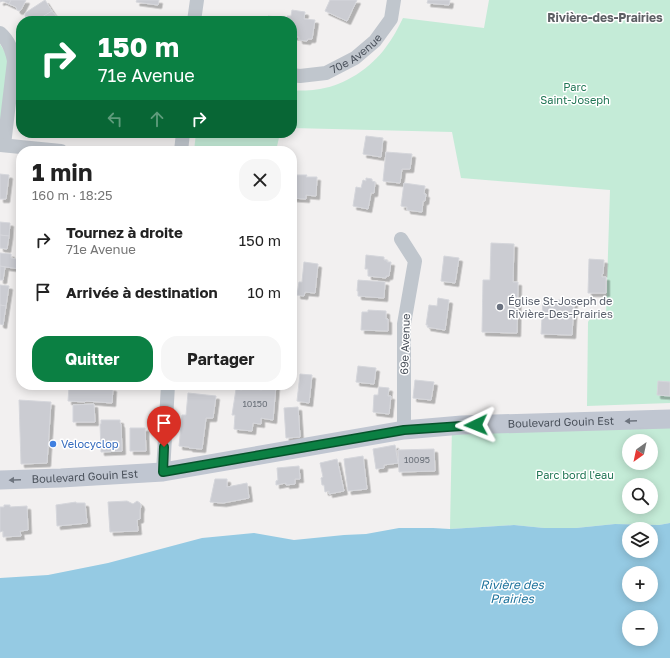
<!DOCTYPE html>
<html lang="fr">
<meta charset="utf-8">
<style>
:root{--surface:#fff;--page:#f6f6f6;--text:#222;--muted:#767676;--accent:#0b8043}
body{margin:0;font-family:"Golos Text",sans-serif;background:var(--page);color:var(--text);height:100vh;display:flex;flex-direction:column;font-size:15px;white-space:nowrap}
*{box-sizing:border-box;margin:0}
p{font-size:13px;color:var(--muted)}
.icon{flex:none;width:22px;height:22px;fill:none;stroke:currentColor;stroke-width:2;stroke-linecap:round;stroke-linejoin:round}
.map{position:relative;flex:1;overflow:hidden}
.panel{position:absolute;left:16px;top:146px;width:281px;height:244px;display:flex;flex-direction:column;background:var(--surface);border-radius:16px;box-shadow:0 2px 10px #0003}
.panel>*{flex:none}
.banner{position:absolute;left:16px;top:16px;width:281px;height:122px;border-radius:16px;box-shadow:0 2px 10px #0003;background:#0b8043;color:#fff;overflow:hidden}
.needle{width:26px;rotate:213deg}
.buttons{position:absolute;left:622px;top:434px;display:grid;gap:8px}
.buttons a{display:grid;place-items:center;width:36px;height:36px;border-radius:50%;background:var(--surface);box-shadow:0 2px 10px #0003;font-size:20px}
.pin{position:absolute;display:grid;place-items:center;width:34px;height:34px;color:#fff;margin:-41px -17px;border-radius:50% 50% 50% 0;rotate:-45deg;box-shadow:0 0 4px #0007}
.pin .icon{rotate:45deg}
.me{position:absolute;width:44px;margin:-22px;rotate:268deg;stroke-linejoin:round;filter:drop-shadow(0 0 3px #0008)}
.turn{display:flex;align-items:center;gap:14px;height:84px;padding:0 16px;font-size:18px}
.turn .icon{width:52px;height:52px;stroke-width:2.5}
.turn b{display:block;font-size:28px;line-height:34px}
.lanes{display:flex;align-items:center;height:38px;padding:0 16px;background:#0003;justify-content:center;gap:20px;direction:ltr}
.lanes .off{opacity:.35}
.round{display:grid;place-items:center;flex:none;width:42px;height:42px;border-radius:16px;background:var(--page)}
.headline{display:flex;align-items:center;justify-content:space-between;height:68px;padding:0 16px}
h1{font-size:24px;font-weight:700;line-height:30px}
.button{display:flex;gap:8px;margin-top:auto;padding:8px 16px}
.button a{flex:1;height:46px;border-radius:16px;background:var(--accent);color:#fff;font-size:16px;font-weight:700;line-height:46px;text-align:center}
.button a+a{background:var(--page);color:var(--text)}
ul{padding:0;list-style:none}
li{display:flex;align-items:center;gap:12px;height:52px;padding:0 16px}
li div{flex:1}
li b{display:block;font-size:15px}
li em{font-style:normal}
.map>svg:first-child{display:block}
.green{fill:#c4ebd7;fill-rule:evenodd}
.water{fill:#95cae3;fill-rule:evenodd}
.building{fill:#cbccd2;stroke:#d5d6db;filter:url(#shadow)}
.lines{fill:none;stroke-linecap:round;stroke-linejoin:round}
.street{stroke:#c0c6cd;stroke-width:14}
.secondary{stroke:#c0c6d1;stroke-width:19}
.oneway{fill:#6d747e}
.route-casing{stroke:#07532c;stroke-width:10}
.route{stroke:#0b8043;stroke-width:7}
.worship-dot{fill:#6b7280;stroke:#fff;stroke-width:1.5}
.shop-dot{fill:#3f7fe0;stroke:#fff;stroke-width:1.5}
.labels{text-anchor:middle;stroke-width:3;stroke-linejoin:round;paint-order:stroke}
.number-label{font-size:9px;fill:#6a7079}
.street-label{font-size:11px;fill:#4a515b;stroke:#fff}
.park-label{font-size:11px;fill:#217655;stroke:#fff}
.worship-label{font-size:11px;fill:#5b616d;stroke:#fff;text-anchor:start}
.shop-label{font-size:11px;fill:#366cbe;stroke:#fff;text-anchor:start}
.neighbourhood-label{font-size:12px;font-weight:bold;fill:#5d5f64;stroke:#fff}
.water-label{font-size:12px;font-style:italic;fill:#1c729c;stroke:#fff}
</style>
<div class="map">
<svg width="670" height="658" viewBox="0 0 670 658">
<defs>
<filter id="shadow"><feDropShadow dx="3.5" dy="3.5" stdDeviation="0" flood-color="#0004"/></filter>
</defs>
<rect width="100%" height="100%" fill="#f2f0f0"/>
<g class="green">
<path d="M489,0H670V403L587,406L588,322C592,314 599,316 606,316L610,190L461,178L452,132L292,128V91C301,90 311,91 320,89C345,85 371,68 386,47C393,38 398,28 403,18L484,28Z"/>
<polygon points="0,44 9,59 0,124"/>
<polygon points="196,133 280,133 276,151 194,151"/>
<path d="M670,417V523L659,525L615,524L576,528H544L514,525L450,529L452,426ZM629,441H651V463H629ZM629,485H651V507H629Z"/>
</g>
<path class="water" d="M670,523V658H0V578L48,575L108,563L202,538L254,533L294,540L344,535L366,534L399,528H433L450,529L514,525L544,528H576L615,524L659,525ZM629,529H651V551H629ZM629,573H651V595H629ZM629,617H651V639H629Z"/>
<g class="building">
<polygon points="0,0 11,0 9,4 3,1 0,2"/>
<polygon points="11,0 26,0 21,10 19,11 17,10 16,7 9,4"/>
<polygon points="45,0 52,11 38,21 30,21 28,18 26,18 25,16 25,13"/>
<polygon points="137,0 159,0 158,5 136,2"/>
<polygon points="330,0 357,0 347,21 325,11"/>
<polygon points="428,0 450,0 449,5 427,3"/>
<polygon points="292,10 305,12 304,19 315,20 312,39 308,39 307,41 299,40 299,37 292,36 292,21 268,21 268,16 287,18 287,16 291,16"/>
<polygon points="52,11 60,21 38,21 42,17"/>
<polygon points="366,136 383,138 381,157 363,154"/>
<polygon points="386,152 412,154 410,169 402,169 400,183 383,181"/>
<polygon points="0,174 9,175 6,199 0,199"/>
<polygon points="292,175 307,175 306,177 317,177 316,196 306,195 306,199 292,198"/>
<polygon points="366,178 372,179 372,181 375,182 374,193 371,193 368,209 353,206 356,187 361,188 363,180 366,181"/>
<polygon points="404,183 425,186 424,194 426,194 425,201 423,201 422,212 407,210 407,207 401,206"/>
<polygon points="0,222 10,223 9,236 0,235"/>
<polygon points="0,235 9,236 7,249 0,248"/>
<polygon points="491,243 514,244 513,282 518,282 517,333 482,332 483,280 490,280"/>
<polygon points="0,253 11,254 11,258 21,260 20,269 0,266"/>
<polygon points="366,255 384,257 384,260 387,260 387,262 391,262 389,276 386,276 386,278 368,276 368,269 365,269"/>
<polygon points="444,256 459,258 455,283 441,281"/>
<polygon points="589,259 604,260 603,274 602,274 602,277 606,277 606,293 588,293"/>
<polygon points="304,262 318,264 315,293 305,292 304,296 297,295 299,282 302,282"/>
<polygon points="0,266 5,267 3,280 0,280"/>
<polygon points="358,280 385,282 384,298 358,296 358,291 357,291"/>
<polygon points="0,285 9,286 6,306 0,305"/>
<polygon points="438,298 449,300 445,330 427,327 428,325 426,325 429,305 437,306"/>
<polygon points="543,299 574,301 572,335 541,334"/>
<polygon points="0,305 6,306 3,325 0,324"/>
<polygon points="368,310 386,311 386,319 388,319 388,331 361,330 362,312 368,312"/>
<polygon points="358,366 376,368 374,384 356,382"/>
<polygon points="300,374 312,375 309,403 297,401"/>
<polygon points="415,380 434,382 431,400 413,398"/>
<polygon points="658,381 670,382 670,396 657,395"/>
<polygon points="263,385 276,385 273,420 261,418 261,424 253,423 252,431 234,429 235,415 232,415 236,389 242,390 242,387 262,390"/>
<polygon points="86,386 113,388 112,403 86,401 85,402 68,401 69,387 86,388"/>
<polygon points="379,387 389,388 388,396 391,396 389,414 373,412 374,395 378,395"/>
<polygon points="188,393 216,396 213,418 206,418 202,449 189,448 189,447 179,446 182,415 186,415"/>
<polygon points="19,400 51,402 47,463 21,464"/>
<polygon points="94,404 95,422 73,422 73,405"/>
<polygon points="298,407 300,437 286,438 284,408"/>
<polygon points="101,420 120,420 120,423 121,424 122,451 101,452 100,424 101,424"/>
<polygon points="130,428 145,428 146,451 130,451"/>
<polygon points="395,445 398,463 384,465 384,468 376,469 373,449"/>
<polygon points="434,449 435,471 399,472 398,450"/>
<polygon points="363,456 367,489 348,491 344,459"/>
<polygon points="337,459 344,491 329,494 329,491 325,492 324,485 322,485 321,478 323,477 320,463"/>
<polygon points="299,466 300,479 295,479 295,484 286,485 286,483 276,485 276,481 278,480 277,468"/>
<polygon points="215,479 227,479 227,487 247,483 249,498 223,503 210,502"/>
<polygon points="127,501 133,504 137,501 140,503 141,506 140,510 140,519 137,520 138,531 110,532 108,502"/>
<polygon points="76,502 76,503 85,503 87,523 57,526 56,505"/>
<polygon points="4,505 10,505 10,507 27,506 28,530 20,531 21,536 3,537 3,531 0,532 0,507 4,507"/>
</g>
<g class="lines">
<g class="street">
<polyline points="194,21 197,0"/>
<path d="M0,33C9,41 12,50 14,61L4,145"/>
<path id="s1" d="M292,75L300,76L326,73L355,58L375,41L391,19L394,0"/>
<polyline points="0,145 61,151"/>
<polyline points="181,151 183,133"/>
<polyline points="401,239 415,261 404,324 404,430"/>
<polyline points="163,472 168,385"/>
</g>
<path class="secondary" id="s2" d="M0,480L61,478L163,472L404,430L462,425L670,419"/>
</g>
<defs><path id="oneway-solid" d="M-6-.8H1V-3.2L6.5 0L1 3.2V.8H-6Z"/></defs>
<g class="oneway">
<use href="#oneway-solid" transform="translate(631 421) rotate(178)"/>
<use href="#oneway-solid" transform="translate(15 480) rotate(178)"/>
</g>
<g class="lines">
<defs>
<polyline id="route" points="164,447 163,472 404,430 476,425"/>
</defs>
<use href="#route" class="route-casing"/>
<use href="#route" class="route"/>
</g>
<circle class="worship-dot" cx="500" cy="307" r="4"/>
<circle class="shop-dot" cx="53" cy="444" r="4"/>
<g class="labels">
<g class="number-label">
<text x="255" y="407">10150</text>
<text x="417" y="463">10095</text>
</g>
<g class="street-label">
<text dy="4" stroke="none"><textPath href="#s1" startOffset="70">70e Avenue</textPath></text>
<text transform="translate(405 344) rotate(-88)" y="4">69e Avenue</text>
<text dy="4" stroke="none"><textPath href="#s2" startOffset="565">Boulevard Gouin Est</textPath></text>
<text dy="4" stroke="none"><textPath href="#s2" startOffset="85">Boulevard Gouin Est</textPath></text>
</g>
<g class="park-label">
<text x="575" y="91">Parc<tspan x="575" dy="13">Saint-Joseph</tspan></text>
<text x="575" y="479">Parc bord l'eau</text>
</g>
<g class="worship-label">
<text x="508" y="305">Église St-Joseph de<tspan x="508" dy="13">Rivière-Des-Prairies</tspan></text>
</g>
<g class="shop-label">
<text x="61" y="448">Velocyclop</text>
</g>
<g class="neighbourhood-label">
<text x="605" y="22">Rivière-des-Prairies</text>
</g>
<g class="water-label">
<text x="512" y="589">Rivière des<tspan x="512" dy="14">Prairies</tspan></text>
</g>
</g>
</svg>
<div class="buttons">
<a><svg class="needle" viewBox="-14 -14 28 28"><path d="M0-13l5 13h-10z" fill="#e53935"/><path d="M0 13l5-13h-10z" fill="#767676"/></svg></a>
<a><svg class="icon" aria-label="search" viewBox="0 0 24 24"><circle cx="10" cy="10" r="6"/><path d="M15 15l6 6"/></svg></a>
<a><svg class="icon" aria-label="layers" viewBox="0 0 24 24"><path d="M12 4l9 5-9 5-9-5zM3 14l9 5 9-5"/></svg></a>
<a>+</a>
<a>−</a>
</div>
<div class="pin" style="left:164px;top:447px;background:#d93025"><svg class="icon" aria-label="arrive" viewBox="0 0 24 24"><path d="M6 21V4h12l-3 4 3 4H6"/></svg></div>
<svg class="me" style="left:476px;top:425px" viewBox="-20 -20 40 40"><path d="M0-17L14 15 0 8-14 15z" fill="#0b8043" stroke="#fff" stroke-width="4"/></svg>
<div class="banner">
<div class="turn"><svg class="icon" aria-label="right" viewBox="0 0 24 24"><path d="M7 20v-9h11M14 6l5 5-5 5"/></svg><div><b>150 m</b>71e Avenue</div></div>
<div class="lanes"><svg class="icon off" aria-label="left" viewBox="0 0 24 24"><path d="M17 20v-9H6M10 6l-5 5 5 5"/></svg><svg class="icon off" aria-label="ahead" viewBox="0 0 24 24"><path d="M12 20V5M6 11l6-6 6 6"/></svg><svg class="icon" aria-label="right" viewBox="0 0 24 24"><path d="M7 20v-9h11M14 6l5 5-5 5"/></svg></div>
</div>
<section class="panel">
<div class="headline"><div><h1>1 min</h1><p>160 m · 18:25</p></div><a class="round"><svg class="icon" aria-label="close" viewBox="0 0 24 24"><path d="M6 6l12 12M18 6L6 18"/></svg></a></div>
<ul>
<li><svg class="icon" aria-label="right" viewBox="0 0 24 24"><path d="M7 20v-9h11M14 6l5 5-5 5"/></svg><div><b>Tournez à droite</b><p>71e Avenue</p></div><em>150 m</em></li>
<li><svg class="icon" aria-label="arrive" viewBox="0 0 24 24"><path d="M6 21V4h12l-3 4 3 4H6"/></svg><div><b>Arrivée à destination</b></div><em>10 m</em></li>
</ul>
<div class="button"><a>Quitter</a><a>Partager</a></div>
</section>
</div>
